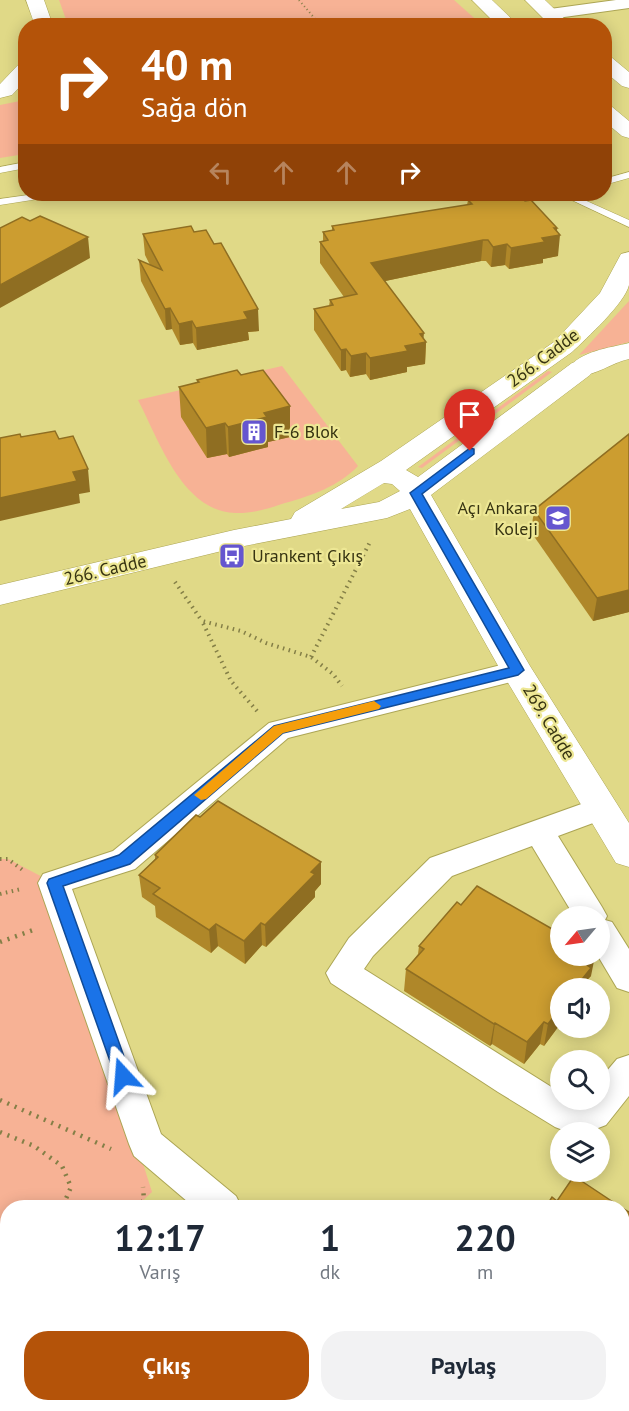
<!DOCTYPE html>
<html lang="tr">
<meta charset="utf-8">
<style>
:root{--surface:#fff;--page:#f2f2f3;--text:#1f2937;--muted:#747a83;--accent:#b45309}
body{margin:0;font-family:"PT Sans",sans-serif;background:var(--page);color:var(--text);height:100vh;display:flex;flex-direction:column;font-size:22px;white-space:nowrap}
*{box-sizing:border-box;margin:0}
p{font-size:20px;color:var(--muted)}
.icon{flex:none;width:33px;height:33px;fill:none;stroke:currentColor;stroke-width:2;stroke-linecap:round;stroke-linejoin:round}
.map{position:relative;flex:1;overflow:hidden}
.details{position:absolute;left:0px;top:1200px;width:630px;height:212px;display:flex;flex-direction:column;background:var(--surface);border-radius:24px 24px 0 0;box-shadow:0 3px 15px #0003}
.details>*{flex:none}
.banner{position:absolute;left:18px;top:18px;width:594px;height:183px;border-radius:24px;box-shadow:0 3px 15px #0003;background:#b45309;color:#fff;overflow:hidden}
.needle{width:39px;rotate:241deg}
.buttons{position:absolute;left:550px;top:906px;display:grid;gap:12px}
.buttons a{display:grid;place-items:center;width:60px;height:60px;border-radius:50%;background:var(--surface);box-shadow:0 3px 15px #0003;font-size:30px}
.pin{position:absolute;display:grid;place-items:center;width:51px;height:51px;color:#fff;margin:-62px -26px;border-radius:50% 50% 50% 0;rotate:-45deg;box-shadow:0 0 6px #0007}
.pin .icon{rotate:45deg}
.me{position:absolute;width:66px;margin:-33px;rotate:341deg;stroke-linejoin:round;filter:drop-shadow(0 0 4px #0008)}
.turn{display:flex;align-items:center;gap:21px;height:126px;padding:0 24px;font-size:27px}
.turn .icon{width:78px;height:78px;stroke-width:2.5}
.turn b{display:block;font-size:42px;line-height:51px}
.lanes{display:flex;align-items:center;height:57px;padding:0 24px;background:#0003;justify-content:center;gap:30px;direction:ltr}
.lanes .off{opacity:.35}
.eta{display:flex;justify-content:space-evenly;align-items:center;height:102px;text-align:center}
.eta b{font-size:36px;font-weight:800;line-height:42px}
.cta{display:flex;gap:12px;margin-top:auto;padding:12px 24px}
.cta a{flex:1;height:69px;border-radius:24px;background:var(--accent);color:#fff;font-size:24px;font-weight:800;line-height:69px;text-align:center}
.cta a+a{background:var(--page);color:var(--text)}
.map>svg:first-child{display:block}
.green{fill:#f7b295}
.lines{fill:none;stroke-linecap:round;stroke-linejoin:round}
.lane-casing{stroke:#aca554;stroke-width:1}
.street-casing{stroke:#aca554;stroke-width:2}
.secondary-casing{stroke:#aca554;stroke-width:1}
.primary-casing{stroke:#aca554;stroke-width:1}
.path-far2{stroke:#847f47;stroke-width:2;stroke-dasharray:1 3;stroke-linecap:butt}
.path-far1{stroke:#847f47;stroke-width:4;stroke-dasharray:1.5 4.5;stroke-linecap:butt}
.path{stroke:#847f47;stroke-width:4.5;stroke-dasharray:2 6;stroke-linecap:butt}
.lane{fill:#fff;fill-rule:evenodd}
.street{fill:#fff;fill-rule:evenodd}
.secondary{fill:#fff;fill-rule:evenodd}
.primary{fill:#fff;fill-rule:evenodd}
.wall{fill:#af8729}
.shaded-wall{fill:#8f6e22}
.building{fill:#cc9d30;stroke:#8f6e22;stroke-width:1.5}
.route{fill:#1a73e8;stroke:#114b97;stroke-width:1.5}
.slow{fill:#f59e0b}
.labels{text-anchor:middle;stroke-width:4.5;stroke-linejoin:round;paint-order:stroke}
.street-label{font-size:18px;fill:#373412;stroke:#ede794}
.poi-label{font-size:18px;fill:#373412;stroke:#ede794;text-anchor:start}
</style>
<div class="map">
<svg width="629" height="1411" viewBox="0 0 629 1411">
<rect width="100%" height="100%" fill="#e0d987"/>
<g class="green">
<polygon points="59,0 454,0 482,25 68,25"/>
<polygon points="25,100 25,154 0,158 0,105"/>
<polygon points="629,301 629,342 579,355"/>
<path d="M282,366L358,466C339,486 311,496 285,503C270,508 252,514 235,513C182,511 159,440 138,400Z"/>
<polygon points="548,371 552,372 422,468 418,467"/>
<polygon points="0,859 8,859 54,883 152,1192 136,1207 8,1208 7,1339 0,1347"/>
</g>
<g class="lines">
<defs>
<g id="lane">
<polygon points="26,162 26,168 0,173 0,167"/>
<polygon points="629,172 629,178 604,185 604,179"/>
<polygon points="35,194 56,194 51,197 0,205 0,199"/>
<polygon points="559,194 571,194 629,220 629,227"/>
</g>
<g id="street">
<polygon points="616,0 629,0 629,8 550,19 542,14 550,9"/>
<polygon points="517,661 527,664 531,671 527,678 288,738 135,869 72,889 161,1134 236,1196 242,1208 195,1208 134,1156 129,1144 38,883 43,874 113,851 269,723"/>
<polygon points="601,797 612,800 616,808 612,816 558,836 602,907 607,916 605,920 612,922 629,949 629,992 617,988 598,956 600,956 600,916 574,916 532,846 452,876 373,956 364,969 561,1093 561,1100 600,1100 600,1079 617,1059 629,1055 629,1096 606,1125 593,1130 568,1132 555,1127 498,1092 331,983 326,973 349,938 430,858"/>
<polygon points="435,1404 483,1404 486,1411 438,1411"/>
</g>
<g id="secondary">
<polygon points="26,0 44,0 51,20 50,26 32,26 33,20"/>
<polygon points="26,62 26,80 12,95 0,98 0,84 19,64"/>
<path d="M629,252C629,262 629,275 629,285C625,303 586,339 572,352L406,470L418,477L572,363L581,361L590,363L594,369L590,375L431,495L530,666L629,823V867L616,863L501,671L410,509L387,518L234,548L0,605V585L234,530L291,519L295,512L381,461L554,342L600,293L621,254ZM384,483L392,484L400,491L379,502L341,509Z"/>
</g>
<g id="primary">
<polygon points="472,0 492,0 519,26 498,26"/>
<polygon points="525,0 545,0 572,26 551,26"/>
<polygon points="604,55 611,57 629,72 629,88 622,86 604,71"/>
<polygon points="604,104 611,106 629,121 629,138 622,136 604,121"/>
<path d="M629,343V359C610,363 592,379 572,375L568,369C580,351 609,348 629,343Z"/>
</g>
</defs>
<use href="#lane" class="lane-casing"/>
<use href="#street" class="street-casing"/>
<use href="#secondary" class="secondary-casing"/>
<use href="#primary" class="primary-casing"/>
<polyline class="path-far2" points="299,0 316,20 330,26"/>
<g class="path-far1">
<polyline points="175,582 202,621"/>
<polyline points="311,657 371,540"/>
<polyline points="257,711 231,681 202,621 241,631 266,643 311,657 333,674 342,686"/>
<polyline points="0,859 8,859 24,871"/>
<polyline points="0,894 21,889"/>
</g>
<g class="path">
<polyline points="0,942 36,929"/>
<polyline points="0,1100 111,1149"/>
<polyline points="0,1132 34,1146 62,1166 71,1187 62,1208"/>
<polyline points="136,1208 144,1200 143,1187"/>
<polyline points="0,1264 8,1257"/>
<polyline points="0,1347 8,1339"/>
</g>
<use href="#lane" class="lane"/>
<use href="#street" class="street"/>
<use href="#secondary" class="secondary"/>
<use href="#primary" class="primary"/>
</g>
<g class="wall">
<polygon points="504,198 525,201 557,228 558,256 543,259 543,263 509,269 505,265 491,267 486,261 481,261 385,281 426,342 425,364 407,367 407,372 370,380 366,374 350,377 346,370 341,371 314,330 314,309 329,306 330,300 344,297 320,263 320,242 323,241 323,232 332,230 332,226 467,205 468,200"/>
<polygon points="143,234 259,331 248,332 249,340 197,350 193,343 180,345 172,329 166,330 141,281 139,260 150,265 145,255"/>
<polygon points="197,380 290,437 268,442 268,447 229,457 227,454 207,458 181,417 179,387 197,383"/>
<polygon points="629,434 629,612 593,621 531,532 534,510"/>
<polygon points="200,817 321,862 321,884 315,891 315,897 266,947 262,945 245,964 218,946 211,953 156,917 155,906 142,897 139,875 155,859 155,855"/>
<polygon points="461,905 591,976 588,979 586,988 561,988 561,1023 544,1046 540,1044 524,1064 492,1044 490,1046 404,991 406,969 418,954 419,946"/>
<polygon points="622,1208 629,1212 629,1404 622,1399"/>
</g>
<g class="shaded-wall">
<polygon points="554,228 557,228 556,236 560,235 558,256 543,259 543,263 509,269 511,248 542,238"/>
<polygon points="88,237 90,258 0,308 0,285"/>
<polygon points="483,240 481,261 371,284 371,263"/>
<polygon points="507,244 505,265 491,267 493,247"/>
<polygon points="170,308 172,329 166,330 165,309"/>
<polygon points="258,309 259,331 248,332 249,340 197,350 196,328 244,312"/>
<polygon points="192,321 193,343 180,345 179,324"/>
<polygon points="424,333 423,343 426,342 425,364 407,367 407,372 370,380 370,358 405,346 420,334"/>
<polygon points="346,349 346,370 341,371 341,350"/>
<polygon points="366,353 366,374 350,377 351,356"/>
<polygon points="290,406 290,437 268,442 268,447 229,457 228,427 264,413"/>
<polygon points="225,423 227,454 207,458 206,428"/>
<polygon points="88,469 90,492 79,494 80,503 0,521 0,498 73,472"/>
<polygon points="629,590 629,612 593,621 597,598"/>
<polygon points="321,862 321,884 315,891 315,897 266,947 265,925 311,872"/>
<polygon points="261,923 262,945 245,964 244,941"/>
<polygon points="216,924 218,946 211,953 209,930"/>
<polygon points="594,956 595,956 591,976 588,979 586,988 575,988 587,965"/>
<polygon points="561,1007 561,1023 544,1046 548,1024"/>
<polygon points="544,1022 540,1044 524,1064 527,1042"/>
<polygon points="495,1023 492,1044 490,1046 494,1024"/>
</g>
<g class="building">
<polygon points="500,194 504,198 520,195 525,201 531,200 557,228 554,228 560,235 542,238 545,242 511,248 507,244 493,247 488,240 483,240 371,263 424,333 420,334 426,342 405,346 408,351 370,358 366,353 351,356 346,349 341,350 314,309 333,305 330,300 357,294 320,242 328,240 323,232 334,230 332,226 472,204 468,200"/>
<polygon points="40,216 88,237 0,285 0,228 22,217 30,221"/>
<polygon points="191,226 194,232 206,230 214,244 221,243 258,309 244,312 248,319 196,328 192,321 179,324 170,308 165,309 139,260 162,270 143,234"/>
<polygon points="237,370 241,375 263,370 290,406 264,413 267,417 228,427 225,423 206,428 179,387 199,382 197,380"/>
<polygon points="55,431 59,439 73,436 88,469 73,472 77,481 0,498 0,438 20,434 21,437"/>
<polygon points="629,434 629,590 597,598 534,510"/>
<polygon points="218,801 321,862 311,872 315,874 265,925 261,923 244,941 216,924 209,930 153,894 160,888 139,875 158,857 155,855 196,815 200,817"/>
<polygon points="477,886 561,934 561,956 594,956 587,965 591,968 575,988 561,988 561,1007 548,1024 544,1022 527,1042 495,1023 494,1024 406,969 424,949 419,946 457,902 461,905"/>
<polygon points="574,1176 622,1208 545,1208 552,1197 557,1201"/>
<polygon points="622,1208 629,1212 629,1381 622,1376"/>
<polygon points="8,1367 8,1404 128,1404 135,1411 0,1411 0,1374"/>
</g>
<polygon class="route" points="470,448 474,449 474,454 422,494 524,670 518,675 283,733 130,864 63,886 131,1076 129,1081 123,1083 117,1081 47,883 49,879 119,855 274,726 509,668 410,493"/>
<polygon class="slow" points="374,701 381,706 379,709 283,733 206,799 201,800 194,795 274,726"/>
<defs>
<symbol id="building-square" viewBox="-11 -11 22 22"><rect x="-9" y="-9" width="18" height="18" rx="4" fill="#6556cf" stroke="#ede794"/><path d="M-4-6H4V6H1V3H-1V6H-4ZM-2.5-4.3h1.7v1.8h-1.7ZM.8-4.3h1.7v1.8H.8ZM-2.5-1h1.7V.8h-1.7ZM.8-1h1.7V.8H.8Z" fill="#fff"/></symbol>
<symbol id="school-square" viewBox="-11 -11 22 22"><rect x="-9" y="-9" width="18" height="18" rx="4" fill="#6556cf" stroke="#ede794"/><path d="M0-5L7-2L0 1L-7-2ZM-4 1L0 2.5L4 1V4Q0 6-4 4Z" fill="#fff"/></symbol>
<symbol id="bus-square" viewBox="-11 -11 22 22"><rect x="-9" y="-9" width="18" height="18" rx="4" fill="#6556cf" stroke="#ede794"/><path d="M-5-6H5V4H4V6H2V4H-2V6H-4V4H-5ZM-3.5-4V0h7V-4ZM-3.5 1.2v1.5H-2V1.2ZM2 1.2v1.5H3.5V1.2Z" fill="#fff"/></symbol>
</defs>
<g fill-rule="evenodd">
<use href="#building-square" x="239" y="417" width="30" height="30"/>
<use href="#school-square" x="543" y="503" width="30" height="30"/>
<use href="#bus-square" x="217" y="541" width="30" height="30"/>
</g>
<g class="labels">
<g class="street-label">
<text transform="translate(543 358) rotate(-37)" y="6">266. Cadde</text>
<text transform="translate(105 570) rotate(-13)" y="6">266. Cadde</text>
<text transform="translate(549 722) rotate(59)" y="6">269. Cadde</text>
</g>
<g class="poi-label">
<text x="274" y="438">F-6 Blok</text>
<text x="538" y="514" text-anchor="end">Açı Ankara<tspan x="538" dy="21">Koleji</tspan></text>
<text x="252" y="562">Urankent Çıkış</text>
</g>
</g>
</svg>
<div class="buttons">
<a><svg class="needle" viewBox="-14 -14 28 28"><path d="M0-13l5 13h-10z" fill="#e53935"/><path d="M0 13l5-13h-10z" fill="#747a83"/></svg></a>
<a><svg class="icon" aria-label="sound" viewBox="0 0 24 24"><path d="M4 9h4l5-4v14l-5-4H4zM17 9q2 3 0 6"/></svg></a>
<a><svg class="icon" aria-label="search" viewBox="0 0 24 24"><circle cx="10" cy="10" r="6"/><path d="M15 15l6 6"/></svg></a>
<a><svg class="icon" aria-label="layers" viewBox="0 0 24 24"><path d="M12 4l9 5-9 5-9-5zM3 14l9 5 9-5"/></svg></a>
</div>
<div class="pin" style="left:470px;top:451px;background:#d93025"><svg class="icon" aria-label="arrive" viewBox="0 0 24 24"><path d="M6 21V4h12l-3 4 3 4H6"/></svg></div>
<svg class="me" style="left:123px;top:1076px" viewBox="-20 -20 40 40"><path d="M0-17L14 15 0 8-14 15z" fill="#1a73e8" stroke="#fff" stroke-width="4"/></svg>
<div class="banner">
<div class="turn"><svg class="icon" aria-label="right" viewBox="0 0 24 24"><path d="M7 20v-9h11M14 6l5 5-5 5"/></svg><div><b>40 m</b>Sağa dön</div></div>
<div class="lanes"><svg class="icon off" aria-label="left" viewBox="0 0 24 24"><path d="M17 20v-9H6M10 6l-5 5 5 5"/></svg><svg class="icon off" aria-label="ahead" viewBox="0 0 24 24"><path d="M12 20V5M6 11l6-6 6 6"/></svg><svg class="icon off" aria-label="ahead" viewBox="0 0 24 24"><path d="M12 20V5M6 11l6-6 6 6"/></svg><svg class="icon" aria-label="right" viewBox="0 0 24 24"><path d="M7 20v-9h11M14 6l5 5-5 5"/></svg></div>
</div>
<section class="details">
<div class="eta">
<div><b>12:17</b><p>Varış</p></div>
<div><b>1</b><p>dk</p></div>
<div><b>220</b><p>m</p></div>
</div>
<div class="cta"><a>Çıkış</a><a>Paylaş</a></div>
</section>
</div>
